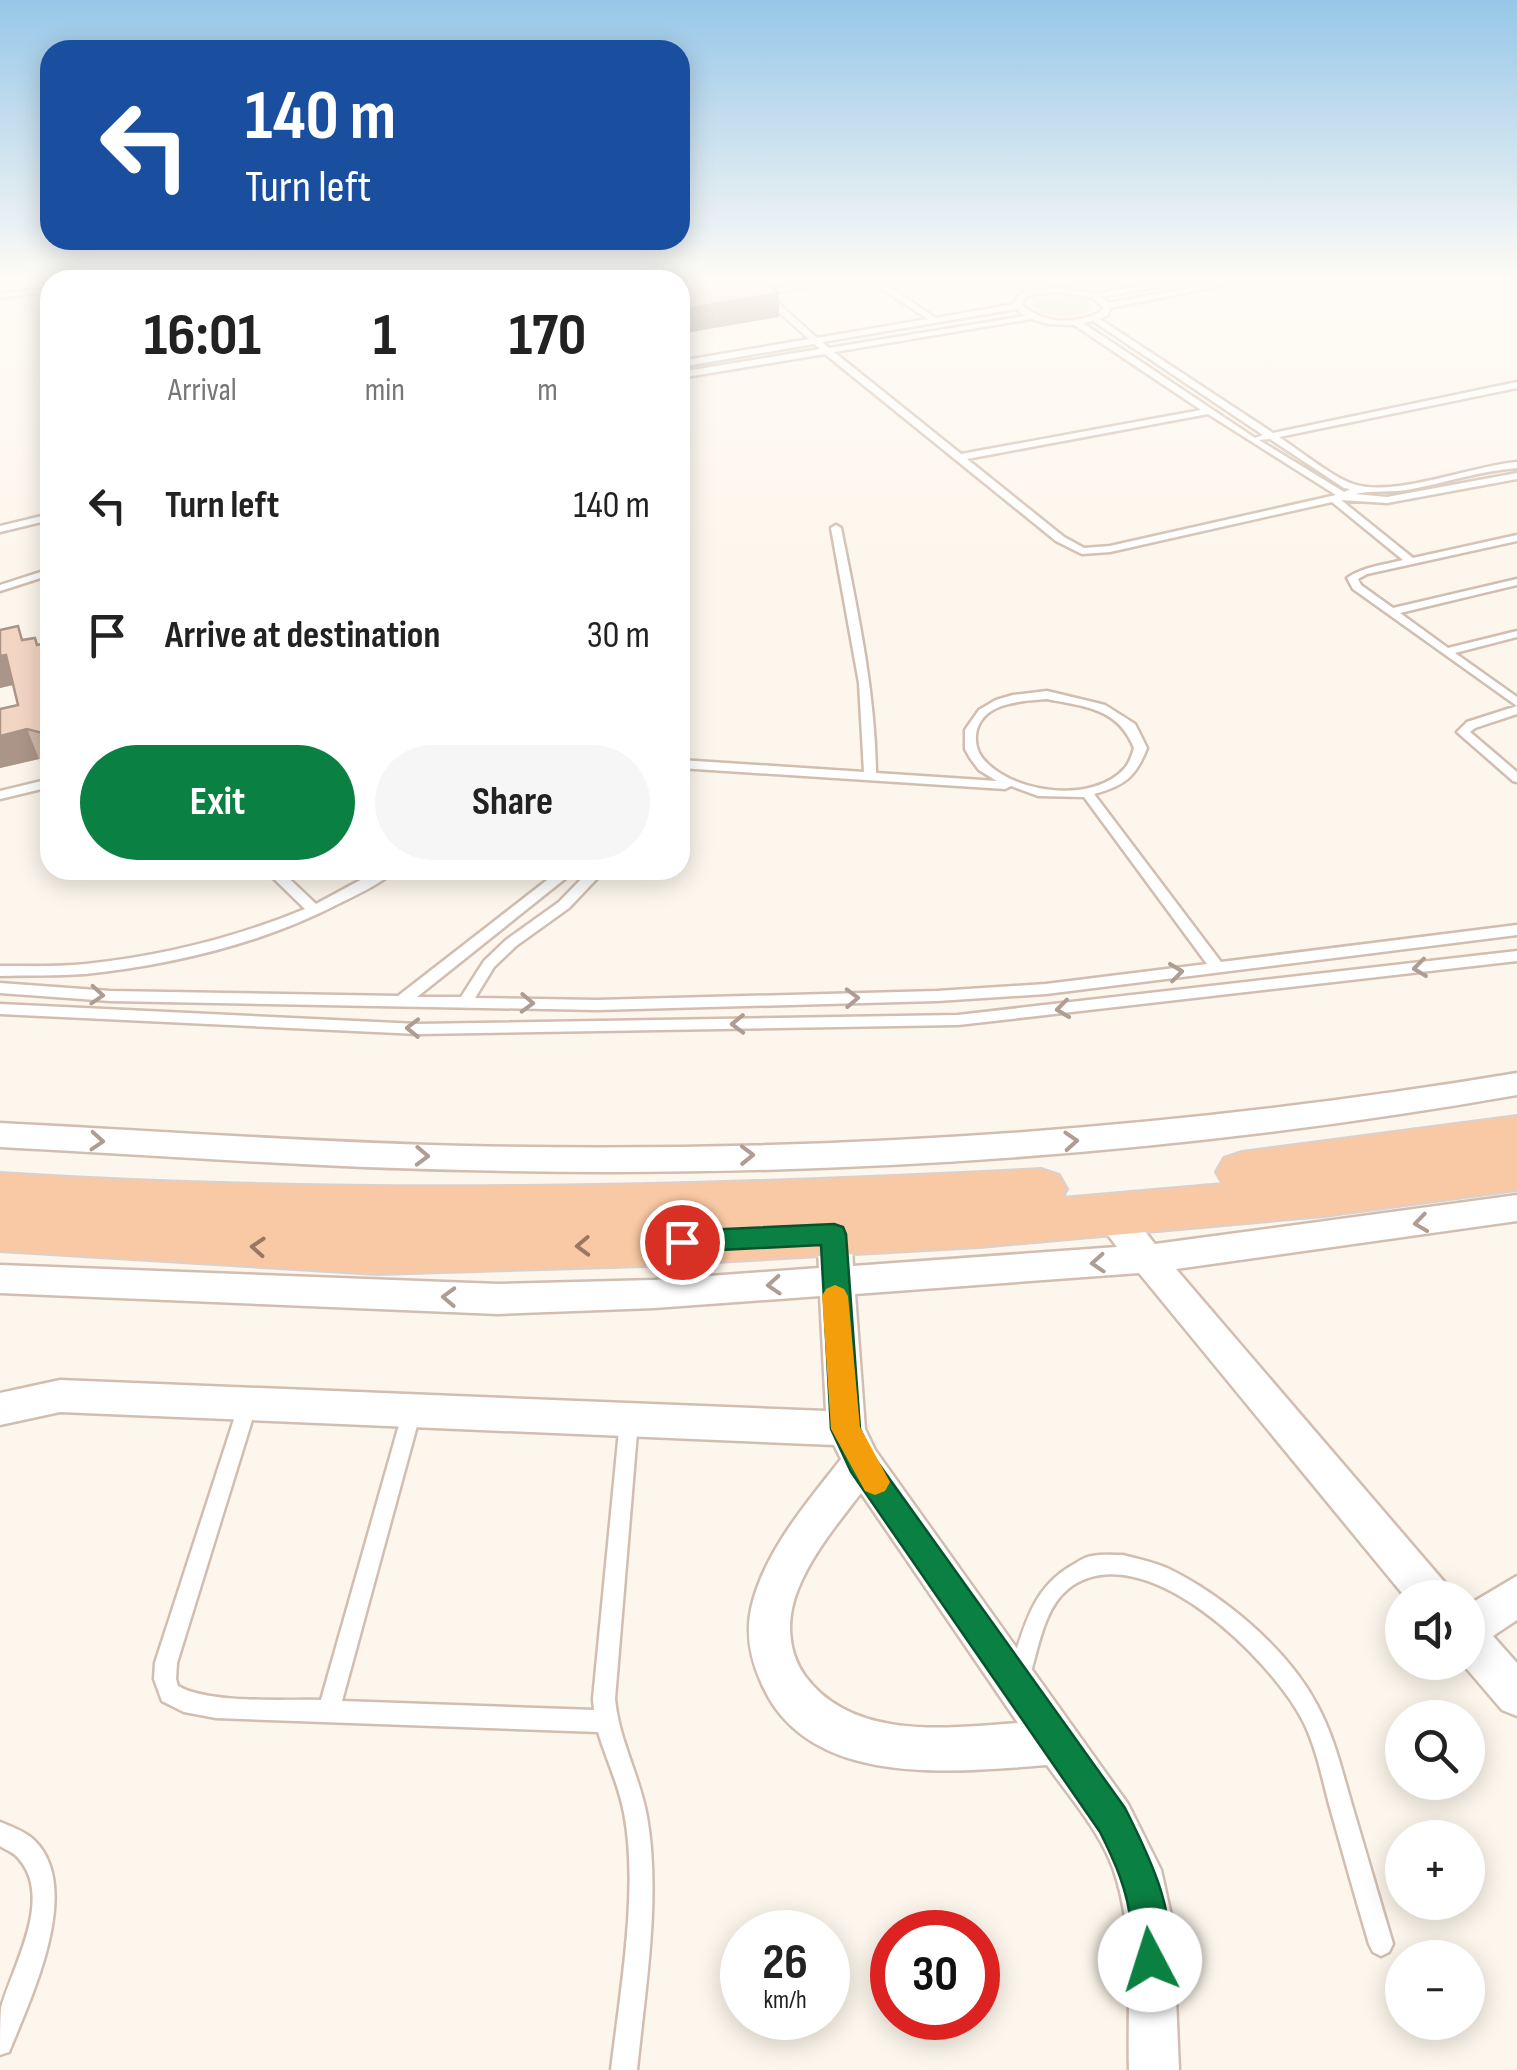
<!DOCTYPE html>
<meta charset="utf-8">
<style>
:root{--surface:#fff;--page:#f6f6f6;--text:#222;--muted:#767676;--accent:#0b8043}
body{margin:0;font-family:"Sofia Sans Condensed",sans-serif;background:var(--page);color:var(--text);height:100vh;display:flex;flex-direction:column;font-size:38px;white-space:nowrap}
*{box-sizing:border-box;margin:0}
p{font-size:32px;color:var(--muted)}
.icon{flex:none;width:55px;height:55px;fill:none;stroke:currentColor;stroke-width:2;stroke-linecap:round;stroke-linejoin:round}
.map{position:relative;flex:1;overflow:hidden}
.sheet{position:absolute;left:40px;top:270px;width:650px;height:610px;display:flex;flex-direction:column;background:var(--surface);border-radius:30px;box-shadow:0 5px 25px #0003}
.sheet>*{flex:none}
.guide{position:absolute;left:40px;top:40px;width:650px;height:210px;border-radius:30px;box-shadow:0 5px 25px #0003;background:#1a4fa0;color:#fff;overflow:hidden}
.tools{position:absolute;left:1385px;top:1580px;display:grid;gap:20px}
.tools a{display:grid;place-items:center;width:100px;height:100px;border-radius:50%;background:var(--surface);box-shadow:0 5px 25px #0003;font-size:50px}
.speed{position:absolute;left:720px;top:1910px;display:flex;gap:20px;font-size:50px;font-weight:700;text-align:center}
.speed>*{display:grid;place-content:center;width:130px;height:130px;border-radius:50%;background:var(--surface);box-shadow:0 5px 25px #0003;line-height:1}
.speed small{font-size:25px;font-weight:400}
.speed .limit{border:15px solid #d22;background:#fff;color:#111}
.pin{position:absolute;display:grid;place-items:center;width:85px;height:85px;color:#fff;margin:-42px;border:5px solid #fff;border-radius:50%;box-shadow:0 2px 10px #0007}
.me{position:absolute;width:110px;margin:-55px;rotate:355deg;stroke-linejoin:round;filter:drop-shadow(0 0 8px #0008)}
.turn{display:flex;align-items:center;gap:35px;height:210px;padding:0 40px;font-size:45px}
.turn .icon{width:130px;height:130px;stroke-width:2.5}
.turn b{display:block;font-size:70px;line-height:85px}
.eta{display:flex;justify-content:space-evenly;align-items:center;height:170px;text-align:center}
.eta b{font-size:60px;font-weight:700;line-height:70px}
.primary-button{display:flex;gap:20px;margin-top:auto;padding:20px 40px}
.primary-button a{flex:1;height:115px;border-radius:60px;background:var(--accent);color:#fff;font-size:40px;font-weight:700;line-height:115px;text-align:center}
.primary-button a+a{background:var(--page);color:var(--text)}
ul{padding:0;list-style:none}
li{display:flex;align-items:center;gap:30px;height:130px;padding:0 40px}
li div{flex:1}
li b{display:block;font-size:38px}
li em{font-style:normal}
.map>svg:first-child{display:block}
.green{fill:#d8ecc9}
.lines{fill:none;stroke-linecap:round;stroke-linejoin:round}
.service-casing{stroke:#d1beb0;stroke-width:5}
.minor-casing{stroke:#d1beb0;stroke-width:5}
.trunk-casing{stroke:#dad1cd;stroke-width:4}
.service{fill:#fff;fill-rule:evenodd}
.minor{fill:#fff;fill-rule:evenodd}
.trunk{fill:#f9c8a4;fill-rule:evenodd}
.wall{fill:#d1b7a8}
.shaded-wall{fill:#aa9588}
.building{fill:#f3d5c3;stroke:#aa9588;stroke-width:2.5}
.oneway{stroke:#af9d94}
.oneway2{stroke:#9a7763}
.route{fill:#0b8043;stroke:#07532c;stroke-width:2.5}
.slow{fill:#f59e0b}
</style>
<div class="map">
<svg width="1517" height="2070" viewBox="0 0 1517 2070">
<rect width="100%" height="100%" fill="#fdf6ec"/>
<path class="green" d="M1063,294L1088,300L1093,308C1075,321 1050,318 1032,306L1038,297Z"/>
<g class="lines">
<defs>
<g id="service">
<polygon points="111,279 123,279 110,280"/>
<polygon points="157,279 165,279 166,280 158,280"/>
<path d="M742,279H751L764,291L827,279H847L768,294L817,338L928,319L867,279H877L936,318L1014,304L1017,296L1027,292L1010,279H1020L1034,290L1062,288L1095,294L1180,279L1189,281L1101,297L1109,303L1235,279H1254L1110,308L1108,315L1100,319L1273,433L1517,382V388L1279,437C1299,450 1332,477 1353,484C1394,498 1471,466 1517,462V468C1481,471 1447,482 1412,489C1393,493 1373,490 1355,494L1387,497L1517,473V479L1387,503L1341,500L1413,558L1517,535V541L1367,574L1358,579L1361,585L1393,608L1517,579V585L1400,613L1448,648L1517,631V637L1455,653L1517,697V714L1475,728L1470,732L1517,772V782L1513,781L1457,732L1467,722L1517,706L1353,589L1347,578C1363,567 1383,565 1403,560L1332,502L1110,552L1082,554L1056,541L825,354L680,378V372L820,349L814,344L680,367V361L809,339ZM1062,292L1093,298L1103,307L1101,312C1075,324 1045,325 1022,305L1024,299L1034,294ZM1016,309L1025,316L829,348L822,342ZM1032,319L1048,324L1074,325L1201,410L961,454L834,352ZM1093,321L1263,435L1255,438L1083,323ZM1208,414L1336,495L1110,546L1084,548L1064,537L967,459ZM1270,439L1344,488L1350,489L1344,492L1259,440Z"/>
<polygon points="50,287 50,291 0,298 0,294"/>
<polygon points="50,514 50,520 0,532 0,526"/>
<path d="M836,525L841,528C857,609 875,690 876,773L997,781L979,770L970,758L965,749V730L979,710L996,700L1013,695L1047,691L1105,705L1135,724L1147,748C1136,777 1124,786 1094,794L1221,962L1517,925V935L1046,994L937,1001L597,1010L110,1001L0,993V983L110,991L398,996L560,870H576L417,997H461L484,961L506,940L559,902L590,870H605L569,908L516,946L494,967L475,998L597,1000L937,991L1046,984L1207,964L1084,797L1038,796L1011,786L1005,789L680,768V760L864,772L859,683L831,528ZM1047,699C1086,707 1118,708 1134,748C1132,755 1129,764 1124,769C1093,803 1018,794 987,763C979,756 975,746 976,735C980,702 1022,701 1047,699Z"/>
<polygon points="50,569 50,575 0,591 0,585"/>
<polygon points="50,779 50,787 0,799 0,791"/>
<path d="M265,870H280L316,904L379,870H396C379,885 356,895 336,905C260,944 170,965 85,974C57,976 28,975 0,976V966C29,966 57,967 86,964C161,956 235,938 305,909Z"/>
<polygon points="1517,951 1517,961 958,1025 418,1034 0,1014 0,1004 418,1024 958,1015"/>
<path d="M248,1396L255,1398L257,1404L177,1663L176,1679L178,1686C209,1704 283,1699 321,1700L403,1411L405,1405L412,1403L419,1405L421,1411L342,1701L594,1710L593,1699L620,1420L622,1414L629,1412L636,1414L638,1420L615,1699C619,1741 640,1776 647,1817C661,1897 645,1990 637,2070H611C620,1993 639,1888 624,1813C619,1785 606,1759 598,1732L216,1718L184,1712L162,1701L154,1679L155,1663L239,1404L241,1398Z"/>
<path d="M1123,1555C1138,1559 1153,1562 1167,1568C1223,1595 1288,1649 1317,1705C1334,1736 1342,1771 1352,1805C1366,1851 1379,1898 1393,1944L1389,1952L1381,1956L1373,1952L1369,1944C1355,1897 1342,1850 1329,1804C1322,1777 1316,1748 1304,1723C1273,1660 1142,1531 1068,1589C1041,1611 1038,1656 1026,1687L1018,1690L1010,1687L1007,1679C1023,1635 1028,1591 1071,1566C1078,1562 1084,1557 1092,1556C1102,1554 1113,1555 1123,1555Z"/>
<path d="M0,1822C10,1826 26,1832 34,1840C84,1888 30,2000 9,2052L0,2055C0,2041 0,2022 1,2008C12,1967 54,1899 19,1859C15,1853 6,1850 0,1846Z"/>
</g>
<g id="minor">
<path d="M1517,1073V1095C1170,1156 818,1179 466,1170C310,1167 155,1155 0,1147V1123C155,1131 310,1142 466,1146C818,1154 1170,1131 1517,1073Z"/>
<path d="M1517,1195V1221L1176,1269L1446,1584L1452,1598H1406L1139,1273L855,1294L865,1429L875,1450L1128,1804L1161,1870L1173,1924L1179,2070H1129C1127,2008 1135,1937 1116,1877C1104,1836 1071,1799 1047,1765C953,1772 806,1790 761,1682C749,1655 745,1629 753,1601C768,1547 807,1503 841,1459L834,1445L60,1412L0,1425V1393L60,1380L826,1411L820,1296L654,1308L498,1314L0,1293V1265L498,1284L654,1280L819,1268L817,1234L822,1224L834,1220L846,1224L851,1234L853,1266L1117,1247L1093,1215L1098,1206C1125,1197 1139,1225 1155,1244ZM861,1493L1018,1723C947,1728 853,1741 805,1676C787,1651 786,1618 798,1589C812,1554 838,1523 861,1493Z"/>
<polygon points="1517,1576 1517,1620 1493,1636 1517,1663 1517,1716 1502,1710 1461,1662 1468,1662 1468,1605"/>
</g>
<path id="trunk" d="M1517,1116V1190L1324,1216L980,1247L644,1266L377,1274L0,1251V1173C348,1195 693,1187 1041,1169L1059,1175L1067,1189L1062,1198L1223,1184L1216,1172L1224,1158L1242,1152Z"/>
</defs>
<use href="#service" class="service-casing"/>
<use href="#minor" class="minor-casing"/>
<use href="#trunk" class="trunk-casing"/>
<use href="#service" class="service"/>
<use href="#minor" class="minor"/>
<use href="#trunk" class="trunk"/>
</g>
<polygon class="wall" points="0,630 38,645 50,642 50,762 39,759 0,768 18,705 13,685 0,688"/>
<g class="shaded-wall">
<polygon points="779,293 779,317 680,334 680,310"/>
<polygon points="6,655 17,684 0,688 0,656"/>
<polygon points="27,729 39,759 0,768 0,736"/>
</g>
<g class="building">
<polygon points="656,279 762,279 779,293 680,310 680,280"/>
<polygon points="18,626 22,640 35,638 37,645 50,642 50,735 27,729 0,736 0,709 18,705 6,655 0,656 0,630"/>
</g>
<defs><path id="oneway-chevron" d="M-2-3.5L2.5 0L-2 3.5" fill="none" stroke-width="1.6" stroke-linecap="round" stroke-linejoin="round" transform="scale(2.5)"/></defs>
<g class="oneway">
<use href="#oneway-chevron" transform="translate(1420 968) rotate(173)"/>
<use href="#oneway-chevron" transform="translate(1176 972) rotate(-7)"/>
<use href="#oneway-chevron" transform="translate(97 995) rotate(4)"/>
<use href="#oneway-chevron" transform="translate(852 998) rotate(-2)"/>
<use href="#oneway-chevron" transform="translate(527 1003) rotate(2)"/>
<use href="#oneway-chevron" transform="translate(1063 1009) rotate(173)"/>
<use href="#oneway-chevron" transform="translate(738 1024) rotate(179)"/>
<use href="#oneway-chevron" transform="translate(413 1028) rotate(-179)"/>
<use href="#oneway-chevron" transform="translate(97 1141) rotate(4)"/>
<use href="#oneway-chevron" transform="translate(1071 1141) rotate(-4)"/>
<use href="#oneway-chevron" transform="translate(747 1155) rotate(-1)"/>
<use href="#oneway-chevron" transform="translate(422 1156) rotate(2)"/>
<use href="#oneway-chevron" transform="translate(1421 1223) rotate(172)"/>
<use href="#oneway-chevron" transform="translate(1098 1263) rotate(176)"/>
<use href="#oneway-chevron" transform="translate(774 1285) rotate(176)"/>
<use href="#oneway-chevron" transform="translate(449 1297) rotate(-178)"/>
</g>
<g class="oneway2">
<use href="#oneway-chevron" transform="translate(583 1246) rotate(178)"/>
<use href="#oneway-chevron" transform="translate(258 1247) rotate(-176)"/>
</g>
<linearGradient id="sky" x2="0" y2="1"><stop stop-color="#97c7e8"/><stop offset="0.49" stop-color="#fefbf6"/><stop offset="1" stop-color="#fefbf6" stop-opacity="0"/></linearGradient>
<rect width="1517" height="569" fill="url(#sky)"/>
<path class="route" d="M834,1224L843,1227L846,1234L860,1429L871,1453L1125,1808C1147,1852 1184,1923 1163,1973L1150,1978L1137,1973C1131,1957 1133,1942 1131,1925C1128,1891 1115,1862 1100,1832L851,1472L831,1429L821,1245L682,1252L673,1249L669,1242L673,1234L682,1231Z"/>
<polygon class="slow" points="835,1285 844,1289 848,1296 860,1427 890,1482 885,1491 875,1495 865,1491 831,1429 822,1296 826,1289"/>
</svg>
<div class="tools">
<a><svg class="icon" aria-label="sound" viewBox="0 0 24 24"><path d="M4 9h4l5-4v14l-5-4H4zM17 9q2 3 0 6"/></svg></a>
<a><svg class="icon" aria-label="search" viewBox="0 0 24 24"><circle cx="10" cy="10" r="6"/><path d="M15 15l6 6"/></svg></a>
<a>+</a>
<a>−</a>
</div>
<div class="speed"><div>26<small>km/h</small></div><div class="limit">30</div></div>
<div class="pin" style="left:682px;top:1242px;background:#d93025"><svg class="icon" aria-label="arrive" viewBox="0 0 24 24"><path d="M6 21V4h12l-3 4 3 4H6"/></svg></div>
<svg class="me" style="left:1150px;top:1960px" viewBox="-20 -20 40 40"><circle r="19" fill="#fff"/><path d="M0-13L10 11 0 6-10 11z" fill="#0b8043"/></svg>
<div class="guide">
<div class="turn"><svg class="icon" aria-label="left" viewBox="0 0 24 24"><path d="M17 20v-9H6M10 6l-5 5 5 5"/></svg><div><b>140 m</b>Turn left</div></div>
</div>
<section class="sheet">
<div class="eta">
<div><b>16:01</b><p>Arrival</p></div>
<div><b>1</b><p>min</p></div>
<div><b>170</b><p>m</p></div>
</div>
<ul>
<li><svg class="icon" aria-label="left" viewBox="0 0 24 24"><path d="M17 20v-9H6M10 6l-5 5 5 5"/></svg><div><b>Turn left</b></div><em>140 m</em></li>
<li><svg class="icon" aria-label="arrive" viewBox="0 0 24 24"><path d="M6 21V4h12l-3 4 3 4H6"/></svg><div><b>Arrive at destination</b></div><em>30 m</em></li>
</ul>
<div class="primary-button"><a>Exit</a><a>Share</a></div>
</section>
</div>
